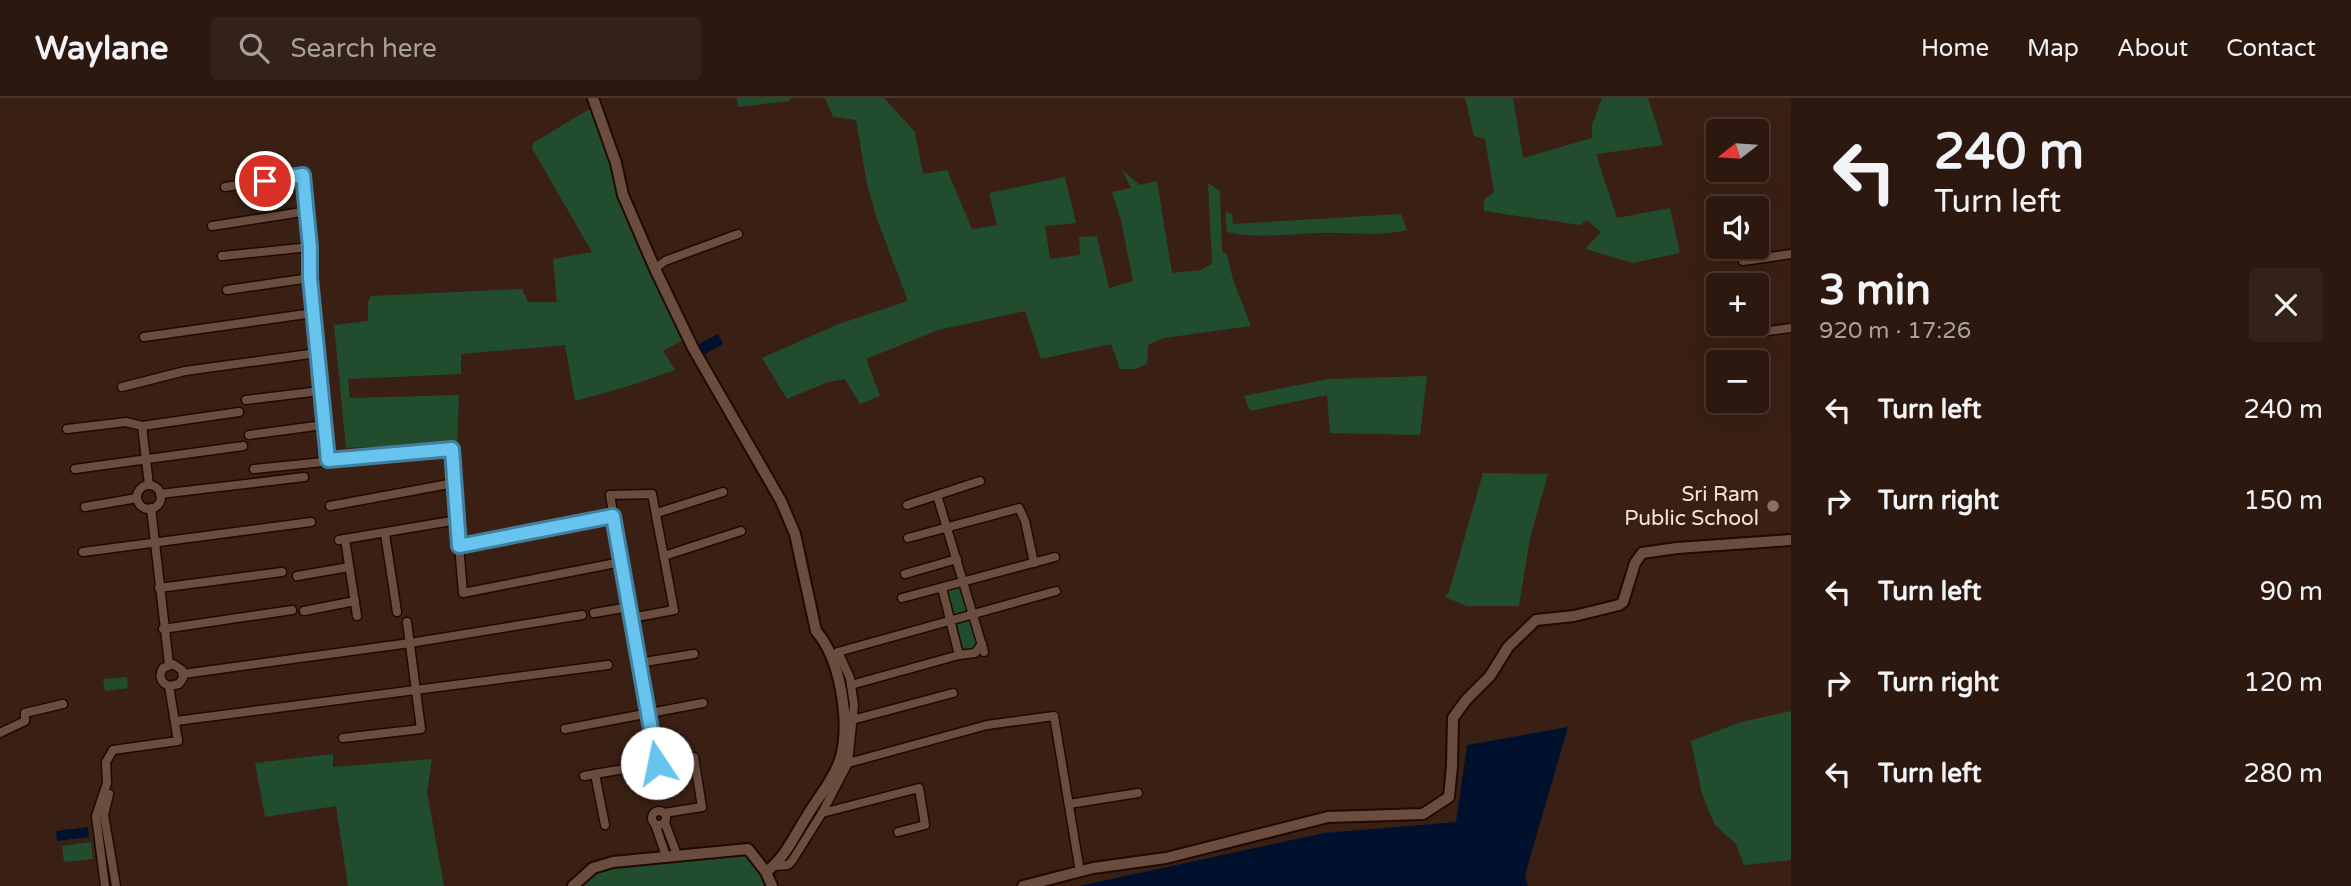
<!DOCTYPE html>
<meta charset="utf-8">
<style>
:root{--surface:#2c180f;--page:#342118;--text:#f1f3f6;--muted:#a6a09e;--line:#48372f}
body{margin:0;font-family:"Varela Round",sans-serif;background:var(--page);color:var(--text);height:100vh;display:flex;flex-direction:column;font-size:26px;white-space:nowrap}
*{box-sizing:border-box;margin:0}
p{font-size:23px;color:var(--muted)}
.icon{flex:none;width:38px;height:38px;fill:none;stroke:currentColor;stroke-width:2;stroke-linecap:round;stroke-linejoin:round}
.map{position:relative;flex:1;overflow:hidden}
.drawer{display:flex;flex-direction:column;background:var(--surface);width:560px}
.drawer>*{flex:none}
.top-card{background:#2c180f;color:var(--text);overflow:hidden}
.needle{width:46px;rotate:253deg}
.controls{position:absolute;left:1706px;top:21px;display:grid;gap:14px}
.controls a{display:grid;place-items:center;width:63px;height:63px;border-radius:7px;background:var(--surface);box-shadow:0 7px 28px #0002,0 0 0 2px var(--line);font-size:35px}
.pin{position:absolute;display:grid;place-items:center;width:60px;height:60px;color:#fff;margin:-30px;border:4px solid #fff;border-radius:50%;box-shadow:0 2px 7px #0007}
.me{position:absolute;width:77px;margin:-38px;rotate:349deg;stroke-linejoin:round;filter:drop-shadow(0 0 5px #0008)}
.turn{display:flex;align-items:center;gap:24px;height:147px;padding:0 28px;font-size:32px}
.turn .icon{width:91px;height:91px;stroke-width:2.5}
.turn b{display:block;font-size:49px;line-height:60px}
.round{display:grid;place-items:center;flex:none;width:74px;height:74px;border-radius:7px;background:var(--page)}
.head{display:flex;align-items:center;justify-content:space-between;height:119px;padding:0 28px}
h1{font-size:42px;font-weight:700;line-height:52px}
ul{padding:0;list-style:none}
li{display:flex;align-items:center;gap:21px;height:91px;padding:0 28px}
li div{flex:1}
li b{display:block;font-size:26px}
li em{font-style:normal}
header{display:flex;align-items:center;gap:42px;box-sizing:border-box;height:98px;padding:0 35px;background:var(--surface);border-bottom:2px solid var(--line)}
header strong{font-size:33px}
nav{display:flex;gap:38px;margin-inline-start:auto;font-size:24px}
.search{width:490px;height:63px;background:var(--page);display:flex;align-items:center;gap:18px;box-sizing:border-box;padding:0 24px;border-radius:7px;color:var(--muted);font-size:26px}
main{display:flex;flex:1;min-height:0}
.map>svg:first-child{display:block}
.green{fill:#214d2e}
.water{fill:#00112d}
.lines{fill:none;stroke-linecap:round;stroke-linejoin:round}
.street-casing{stroke:#200901;stroke-width:11}
.secondary-casing{stroke:#200901;stroke-width:14}
.street{stroke:#6b4d40;stroke-width:8}
.secondary{stroke:#6b4d40;stroke-width:10}
.route-casing{stroke:#427f9b;stroke-width:18}
.route{stroke:#66c4ef;stroke-width:12}
.education-dot{fill:#8d6e63;stroke:#3a2014;stroke-width:2.5}
.labels{text-anchor:middle;stroke-width:7;stroke-linejoin:round;paint-order:stroke}
.poi-label{font-size:21px;fill:#f7e5dd;stroke:#3a2014;text-anchor:end}
</style>
<header>
<strong>Waylane</strong>
<div class="search"><svg class="icon" aria-label="search" viewBox="0 0 24 24"><circle cx="10" cy="10" r="6"/><path d="M15 15l6 6"/></svg>Search here</div>
<nav><a>Home</a><a>Map</a><a>About</a><a>Contact</a></nav>
</header>
<main>
<div class="map">
<svg width="1791" height="788" viewBox="0 0 1791 788">
<rect width="100%" height="100%" fill="#3a2014"/>
<g class="green">
<polygon points="737,0 791,0 788,3 738,9"/>
<polygon points="825,0 884,0 915,34 923,76 947,72 972,131 997,127 989,95 1065,79 1076,125 1045,128 1050,161 1080,157 1079,139 1097,138 1109,190 1133,183 1121,122 1112,94 1131,90 1122,72 1140,87 1157,83 1172,175 1201,172 1212,166 1208,85 1220,93 1222,154 1227,156 1233,182 1251,228 1164,240 1148,247 1147,266 1135,271 1120,271 1111,246 1041,261 1025,213 938,232 866,261 880,298 860,306 845,281 828,284 787,301 762,260 836,227 908,203 877,121 867,86 856,22 833,19"/>
<polygon points="1465,0 1513,0 1523,60 1592,40 1592,27 1602,0 1648,0 1663,47 1596,56 1617,120 1670,110 1680,155 1633,165 1585,151 1601,134 1587,122 1580,127 1484,113 1484,102 1494,94 1485,41 1474,38"/>
<polygon points="593,9 653,178 683,242 663,253 675,272 629,288 575,303 565,247 461,256 461,276 348,281 350,300 459,297 457,349 452,345 346,350 334,227 368,223 368,204 371,198 522,191 528,204 557,204 553,161 592,154 532,50 533,45"/>
<path d="M1227,114L1232,116L1233,126L1401,116L1407,132C1378,139 1349,134 1320,135C1288,136 1258,141 1227,134L1225,116Z"/>
<polygon points="1427,278 1420,337 1330,335 1327,297 1250,313 1244,298 1328,281"/>
<polygon points="1483,375 1548,376 1530,440 1519,508 1467,508 1445,499 1449,494"/>
<polygon points="962,488 969,515 954,519 947,492"/>
<polygon points="970,522 979,554 965,558 957,526"/>
<polygon points="127,579 128,590 105,593 103,581"/>
<polygon points="1791,613 1791,762 1744,767 1736,746 1715,727 1702,696 1691,643 1741,624"/>
<polygon points="333,656 333,669 432,661 427,694 444,788 348,788 336,708 265,719 255,665"/>
<polygon points="91,744 93,761 64,764 62,748"/>
<polygon points="743,756 761,778 764,788 582,788 590,778 603,771"/>
</g>
<g class="water">
<polygon points="718,236 723,246 703,257 697,247"/>
<polygon points="1568,629 1525,777 1528,788 1079,788 1324,735 1456,724 1467,647"/>
<polygon points="88,729 89,739 57,743 56,733"/>
</g>
<g class="lines">
<defs>
<g id="street">
<polyline points="225,89 303,77 310,149 310,180 328,362"/>
<polyline points="212,128 308,113"/>
<polyline points="222,158 310,149"/>
<polyline points="1743,163 1791,156"/>
<polyline points="655,171 665,163 738,136"/>
<polyline points="227,192 310,180"/>
<polyline points="1752,235 1791,230"/>
<polyline points="144,239 313,215"/>
<polyline points="122,289 185,273 317,255"/>
<polyline points="246,302 320,293"/>
<polyline points="142,328 149,387"/>
<polyline points="67,331 126,324 142,328 239,314"/>
<polyline points="249,337 323,327"/>
<polyline points="75,371 243,348"/>
<polyline points="254,371 451,351 463,495 621,464"/>
<circle cx="149" cy="399" r="12"/>
<polyline points="160,396 304,379"/>
<polyline points="937,397 984,554"/>
<polyline points="907,407 980,383"/>
<polyline points="330,408 454,385"/>
<polyline points="85,409 137,400"/>
<polyline points="151,410 169,566"/>
<polyline points="657,415 723,394"/>
<polyline points="385,436 397,514"/>
<polyline points="908,440 1019,410 1025,423 1034,465"/>
<polyline points="345,441 357,518"/>
<polyline points="339,442 457,422"/>
<polyline points="459,448 613,418"/>
<polyline points="83,454 311,424"/>
<polyline points="664,458 741,433"/>
<polyline points="905,476 957,461"/>
<polyline points="297,478 349,469"/>
<polyline points="159,490 282,474"/>
<polyline points="942,490 959,557"/>
<polyline points="902,500 1055,459"/>
<polyline points="304,513 355,503"/>
<polyline points="594,515 629,509"/>
<polyline points="631,520 674,512 652,396 610,397 657,665"/>
<polyline points="163,531 292,512"/>
<polyline points="638,565 694,556"/>
<polyline points="183,576 410,545 582,517"/>
<polyline points="851,587 959,557 975,555 982,546"/>
<polyline points="852,622 953,595"/>
<polyline points="176,623 608,567"/>
<polyline points="565,631 703,605"/>
<polyline points="0,635 25,623 25,615 63,606"/>
<polyline points="343,640 421,631 407,524"/>
<polyline points="848,665 854,607 850,580 838,554 1056,493"/>
<polyline points="584,678 595,676"/>
<polyline points="109,696 104,717 116,788"/>
<polyline points="1069,706 1138,695"/>
<circle cx="659" cy="720" r="7"/>
<polyline points="822,715 919,690 925,727 898,734"/>
<polyline points="665,725 677,757"/>
<polyline points="655,726 666,758"/>
<polyline points="605,727 595,676 694,659 702,709 664,715"/>
<polyline points="775,768 788,767 792,763 822,715 848,665 987,627 1054,618 1080,774"/>
<path d="M105,788L96,718L107,685L106,664L113,652L178,643L169,588C161,585 158,578 163,570L173,566L182,572L183,580L179,586L169,588"/>
</g>
<g id="secondary">
<path d="M593,0L616,65L623,97L655,171L693,250L781,403L795,436L816,533C841,561 851,627 840,662C833,683 818,699 807,718C794,738 786,759 766,774"/>
<polyline points="573,788 593,770 613,764 748,751 766,774 772,788"/>
<polyline points="1023,788 1093,770 1166,760 1328,719 1423,716 1449,699 1452,668 1453,620 1466,602 1490,578 1508,549 1536,522 1574,518 1619,507 1623,504 1635,465 1642,455 1677,450 1791,442"/>
</g>
</defs>
<use href="#street" class="street-casing"/>
<use href="#secondary" class="secondary-casing"/>
<use href="#street" class="street"/>
<use href="#secondary" class="secondary"/>
</g>
<g class="lines">
<defs>
<polyline id="route" points="265,83 303,77 310,149 310,180 328,362 452,351 459,448 613,418 657,665"/>
</defs>
<use href="#route" class="route-casing"/>
<use href="#route" class="route"/>
</g>
<circle class="education-dot" cx="1773" cy="408" r="7"/>
<g class="labels">
<g class="poi-label">
<text x="1759" y="403">Sri Ram<tspan x="1759" dy="24">Public School</tspan></text>
</g>
</g>
</svg>
<div class="controls">
<a><svg class="needle" viewBox="-14 -14 28 28"><path d="M0-13l5 13h-10z" fill="#e53935"/><path d="M0 13l5-13h-10z" fill="#a6a09e"/></svg></a>
<a><svg class="icon" aria-label="sound" viewBox="0 0 24 24"><path d="M4 9h4l5-4v14l-5-4H4zM17 9q2 3 0 6"/></svg></a>
<a>+</a>
<a>−</a>
</div>
<div class="pin" style="left:265px;top:83px;background:#d93025"><svg class="icon" aria-label="arrive" viewBox="0 0 24 24"><path d="M6 21V4h12l-3 4 3 4H6"/></svg></div>
<svg class="me" style="left:657px;top:665px" viewBox="-20 -20 40 40"><circle r="19" fill="#fff"/><path d="M0-13L10 11 0 6-10 11z" fill="#66c4ef"/></svg>
</div>
<section class="drawer">
<div class="top-card">
<div class="turn"><svg class="icon" aria-label="left" viewBox="0 0 24 24"><path d="M17 20v-9H6M10 6l-5 5 5 5"/></svg><div><b>240 m</b>Turn left</div></div>
</div>
<div class="head"><div><h1>3 min</h1><p>920 m · 17:26</p></div><a class="round"><svg class="icon" aria-label="close" viewBox="0 0 24 24"><path d="M6 6l12 12M18 6L6 18"/></svg></a></div>
<ul>
<li><svg class="icon" aria-label="left" viewBox="0 0 24 24"><path d="M17 20v-9H6M10 6l-5 5 5 5"/></svg><div><b>Turn left</b></div><em>240 m</em></li>
<li><svg class="icon" aria-label="right" viewBox="0 0 24 24"><path d="M7 20v-9h11M14 6l5 5-5 5"/></svg><div><b>Turn right</b></div><em>150 m</em></li>
<li><svg class="icon" aria-label="left" viewBox="0 0 24 24"><path d="M17 20v-9H6M10 6l-5 5 5 5"/></svg><div><b>Turn left</b></div><em>90 m</em></li>
<li><svg class="icon" aria-label="right" viewBox="0 0 24 24"><path d="M7 20v-9h11M14 6l5 5-5 5"/></svg><div><b>Turn right</b></div><em>120 m</em></li>
<li><svg class="icon" aria-label="left" viewBox="0 0 24 24"><path d="M17 20v-9H6M10 6l-5 5 5 5"/></svg><div><b>Turn left</b></div><em>280 m</em></li>
</ul>
</section>
</main>
